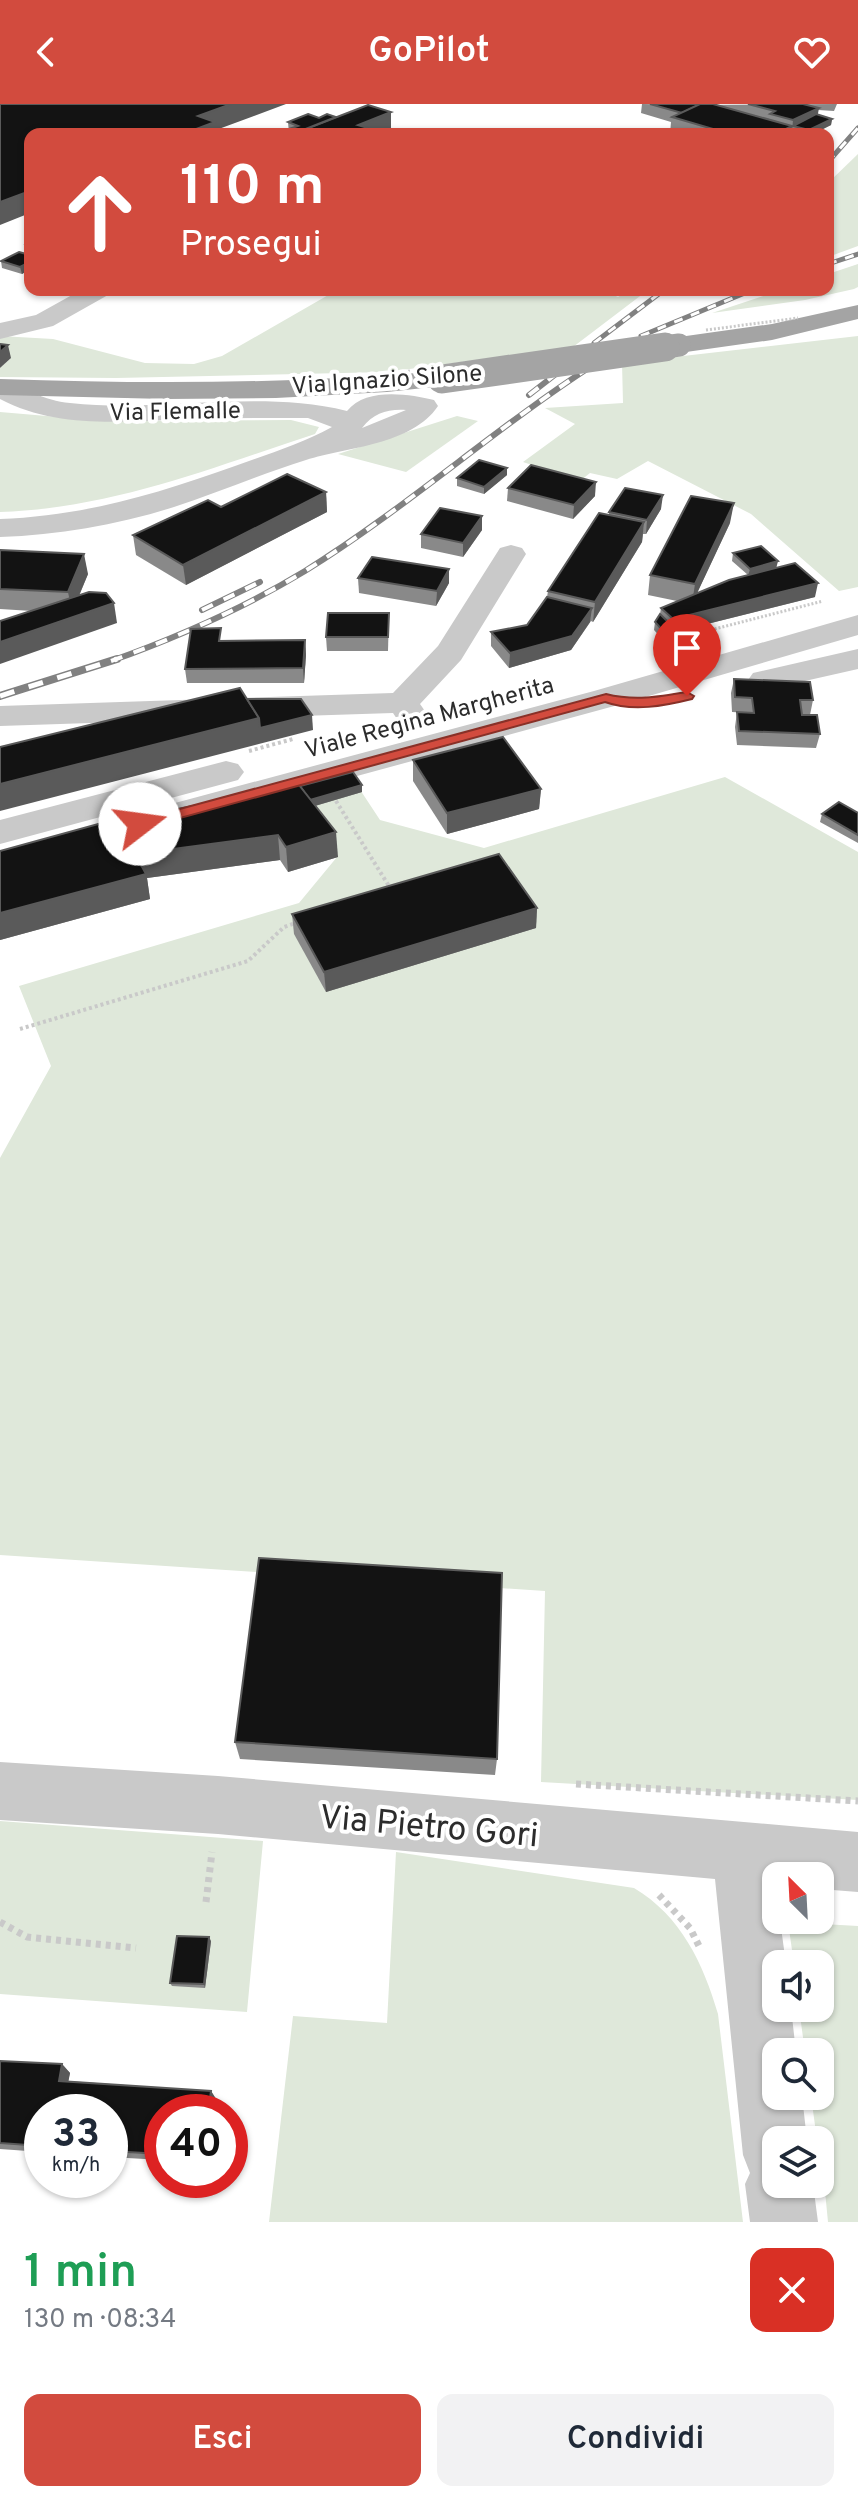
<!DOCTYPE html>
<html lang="it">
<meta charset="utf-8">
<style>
:root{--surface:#fff;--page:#f2f2f3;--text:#1f2937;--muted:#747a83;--accent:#d24b3e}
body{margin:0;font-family:Overpass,sans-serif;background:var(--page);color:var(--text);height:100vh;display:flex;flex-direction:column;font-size:30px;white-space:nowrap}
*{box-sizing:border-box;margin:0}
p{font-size:26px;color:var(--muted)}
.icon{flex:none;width:44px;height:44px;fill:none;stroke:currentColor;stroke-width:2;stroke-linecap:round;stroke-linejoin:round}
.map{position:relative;height:2118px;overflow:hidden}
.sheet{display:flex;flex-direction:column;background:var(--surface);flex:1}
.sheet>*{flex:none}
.hud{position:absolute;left:24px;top:24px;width:810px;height:168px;border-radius:16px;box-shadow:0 2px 6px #0004;background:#d24b3e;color:#fff;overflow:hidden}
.needle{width:52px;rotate:336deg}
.controls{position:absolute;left:762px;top:1758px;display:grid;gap:16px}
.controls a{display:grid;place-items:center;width:72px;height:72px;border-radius:16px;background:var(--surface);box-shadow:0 2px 6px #0004;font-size:40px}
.speed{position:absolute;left:24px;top:1990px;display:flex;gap:16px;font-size:40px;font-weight:700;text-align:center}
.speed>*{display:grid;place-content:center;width:104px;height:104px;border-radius:50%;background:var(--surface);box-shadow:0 2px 6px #0004;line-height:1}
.speed small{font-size:20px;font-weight:400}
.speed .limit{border:12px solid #d22;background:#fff;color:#111}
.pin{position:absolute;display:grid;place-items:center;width:68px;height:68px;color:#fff;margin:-82px -34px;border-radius:50% 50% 50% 0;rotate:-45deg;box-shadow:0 0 8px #0007}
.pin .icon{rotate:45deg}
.me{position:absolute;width:88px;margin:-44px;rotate:75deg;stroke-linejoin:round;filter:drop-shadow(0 0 6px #0008)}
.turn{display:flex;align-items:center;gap:28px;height:168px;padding:0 24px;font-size:36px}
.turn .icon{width:104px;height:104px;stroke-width:2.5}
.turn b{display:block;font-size:56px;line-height:68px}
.round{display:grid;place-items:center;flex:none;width:84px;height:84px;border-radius:16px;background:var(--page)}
.headline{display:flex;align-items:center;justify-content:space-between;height:136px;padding:0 24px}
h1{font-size:48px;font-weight:600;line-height:60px;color:#1e9e55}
.primary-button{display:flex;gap:16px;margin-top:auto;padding:16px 24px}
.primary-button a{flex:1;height:92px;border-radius:16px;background:var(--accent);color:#fff;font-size:32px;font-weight:600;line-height:92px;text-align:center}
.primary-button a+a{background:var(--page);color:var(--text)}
header{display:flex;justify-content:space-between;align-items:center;height:104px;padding:0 24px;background:var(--accent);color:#fff;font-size:36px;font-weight:600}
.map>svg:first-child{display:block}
.green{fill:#dfe8da}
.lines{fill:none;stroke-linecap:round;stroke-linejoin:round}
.path-far2{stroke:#c9c9c9;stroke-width:3;stroke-dasharray:2 2;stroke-linecap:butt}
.path-far1{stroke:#c9c9c9;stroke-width:4;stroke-dasharray:3 3;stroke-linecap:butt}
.path{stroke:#c9c9c9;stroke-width:7;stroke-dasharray:5 5;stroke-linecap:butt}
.minor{fill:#c9c9c9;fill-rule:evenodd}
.major{fill:#a4a4a4;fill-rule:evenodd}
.rail-far2-casing{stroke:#818181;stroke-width:5}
.rail-far1-casing{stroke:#818181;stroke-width:6}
.rail-casing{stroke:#818181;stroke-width:8}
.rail-far2{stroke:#fff;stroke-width:3;stroke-dasharray:9;stroke-linecap:butt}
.rail-far1{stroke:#fff;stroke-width:4;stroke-dasharray:12;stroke-linecap:butt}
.rail{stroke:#fff;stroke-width:5;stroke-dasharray:15;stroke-linecap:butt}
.path-bridge{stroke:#c9c9c9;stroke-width:3;stroke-dasharray:2 2;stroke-linecap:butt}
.major-bridge-far1{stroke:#a4a4a4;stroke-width:23}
.major-bridge{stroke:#a4a4a4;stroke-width:29}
.wall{fill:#898989}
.shaded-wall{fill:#5a5a5a}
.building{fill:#131313;stroke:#5a5a5a;stroke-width:2}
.route{fill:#d24b3e;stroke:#883128;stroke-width:2}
.labels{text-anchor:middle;stroke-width:8;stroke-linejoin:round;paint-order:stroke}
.far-street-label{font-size:24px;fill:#2c2c2c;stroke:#fff}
.near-street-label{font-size:34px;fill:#2c2c2c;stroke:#fff}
</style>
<header><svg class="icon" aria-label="back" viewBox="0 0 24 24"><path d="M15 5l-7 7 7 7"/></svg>GoPilot<svg class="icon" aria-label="heart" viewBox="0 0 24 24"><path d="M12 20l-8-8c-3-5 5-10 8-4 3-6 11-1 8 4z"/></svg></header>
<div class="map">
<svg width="858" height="2118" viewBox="0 0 858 2118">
<rect width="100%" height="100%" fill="#fff"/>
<g class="green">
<polygon points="858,50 858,142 828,153 828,79"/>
<polygon points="858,160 858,183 854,185 805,196 712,209 781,186 828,186 828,170"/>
<polygon points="337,186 602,186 618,193 629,186 648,186 573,243 387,268 116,274 0,273 0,264 10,255 0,252 0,232 53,235 145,259 194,260 222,252"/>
<polygon points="858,232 858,483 839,487 751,410 648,357 617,375 590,369 580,377 523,358 575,320 545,304 623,299 622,259"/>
<path d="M0,308L105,317L291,316L319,323L315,330C208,365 113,404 0,408Z"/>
<polygon points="457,312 478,317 406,368 338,350"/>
<polygon points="725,673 858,748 858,1696 541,1678 545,1487 0,1451 0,1054 51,962 19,882 299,799 337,753 291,693 353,675 380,716 484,744"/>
<polygon points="0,1717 263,1737 247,1908 0,1890"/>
<path d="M396,1748L634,1784C681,1812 703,1859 718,1910L743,2118H269L293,1912L387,1919Z"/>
<polygon points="788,1818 858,1822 858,2118 828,2118 820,2036 817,2036 811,1992 820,1992 820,1948 805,1948 799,1904 820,1904 820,1860 794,1860"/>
</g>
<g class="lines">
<polyline class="path-far2" points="672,536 823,497"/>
<g class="path-far1">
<polyline points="249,647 293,635"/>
<polyline points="336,697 392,787"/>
<polyline points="20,925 248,857 284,823 298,818"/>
</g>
<g class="path">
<polyline points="576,1680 858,1697"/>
<polyline points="659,1791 690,1824 700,1844"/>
<polyline points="206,1798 212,1748"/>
<polyline points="0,1818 27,1833 136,1844"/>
</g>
<g class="minor">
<polygon points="81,186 111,186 108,191 53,222 0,235 0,219 36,211"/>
<path d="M0,277C24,283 44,297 70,299C162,309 256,285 347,307C366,283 409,290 434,296L438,302C412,341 347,343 306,356C261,370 218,389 174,403C117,421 59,431 0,433V415C83,412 157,390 235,362C268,350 301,340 332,323L308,314C269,314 229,314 190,315C127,317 58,326 0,295ZM406,306L362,324C374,309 387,305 406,306Z"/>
<polygon points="511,441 522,444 526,450 461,556 420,600 432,617 427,624 415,627 403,624 393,609 0,622 0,602 393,589 438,542 500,444"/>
<polygon points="858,511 858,531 618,601 188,718 175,715 170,707 175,699 594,587"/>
<polygon points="858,545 858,565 765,586 753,583 748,576 753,569"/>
<polygon points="226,657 238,660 244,668 238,676 0,740 0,716"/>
<polygon points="0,1658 218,1672 858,1728 858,1788 820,1785 820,1772 776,1772 776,1816 780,1816 786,1860 776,1860 776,1904 791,1904 796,1948 776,1948 776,1992 802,1992 807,2036 776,2036 776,2080 813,2080 818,2118 750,2118 745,2080 750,2069 743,2051 715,1775 218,1730 0,1716"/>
</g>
<g class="major">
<polygon points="858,201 858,215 772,236 679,249 670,246 666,241 670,236 679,233 772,220"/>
<path d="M442,267L451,269L455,275L451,281L387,288L276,294L166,295L0,291V275C148,280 295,280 442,267Z"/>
</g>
<defs>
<g id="rail-far2">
<polyline points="828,58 858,24"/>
<polyline points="828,160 858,150"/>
<polyline points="641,232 752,186"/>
<polyline points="594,239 664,186"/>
</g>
<g id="rail-far1">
<polyline points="529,291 561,266"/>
<polyline points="202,506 260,478"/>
<path d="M111,557C178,533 244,504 305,467C405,405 494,325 593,261"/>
</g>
<polyline id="rail" points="0,592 117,555"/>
</defs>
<use href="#rail-far2" class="rail-far2-casing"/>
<use href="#rail-far1" class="rail-far1-casing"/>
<use href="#rail" class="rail-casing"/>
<use href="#rail-far2" class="rail-far2"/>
<use href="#rail-far1" class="rail-far1"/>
<use href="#rail" class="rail"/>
<g class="path-bridge">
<polyline points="706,226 798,214"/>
<polyline points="392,269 411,267"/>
</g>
<polyline class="major-bridge-far1" points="651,245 679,241"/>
<polyline class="major-bridge" points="442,275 665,243"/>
</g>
<g class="wall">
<polygon points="642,0 699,1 837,0 834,7 818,6 817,11 832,15 831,21 813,30 799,30 791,28 791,30 670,30 671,18 641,9"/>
<polygon points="391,8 391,25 378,30 289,30 288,18 319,14"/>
<polygon points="30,115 30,165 22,170 2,164 1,157 26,150 25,140"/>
<polygon points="422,186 448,186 433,191"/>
<polygon points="507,364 507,371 484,390 457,382 457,374"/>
<polygon points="508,384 595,392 573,415 507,397"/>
<polygon points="326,388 327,408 186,481 136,451 133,431 221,403"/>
<polygon points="661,405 646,430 643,430 642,438 593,518 591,517 571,546 509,564 491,542 491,528 527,521 547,493 548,487 609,411 609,408"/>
<polygon points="482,412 482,426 463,453 421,444 421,430"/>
<polygon points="730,419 697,489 748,471 732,457 733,449 777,463 815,493 671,529 663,536 654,526 655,518 660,510 661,504 677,497 648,491 650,471"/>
<polygon points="0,446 88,470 79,492 117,519 32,507 0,505"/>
<polygon points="358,474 449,479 436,502 359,489"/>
<polygon points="389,509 388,547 327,547 326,533"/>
<polygon points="305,536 306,551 304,579 187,579 185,565 222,537"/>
<polygon points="734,575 813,596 810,611 820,630 816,644 737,641 735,623 737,608 750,609 732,608 731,589"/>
<polygon points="413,656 541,685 539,705 447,730 413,677"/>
<polygon points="300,682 362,688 315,702 338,753 288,768 280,756 147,774 150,795 0,836 0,747 157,709"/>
<polygon points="858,709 858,739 820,718 822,710"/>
<polygon points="537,804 536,824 326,888 294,830 292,810"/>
<polygon points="235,1638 497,1655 495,1671 240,1655"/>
<polygon points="211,1837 205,1884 172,1882 170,1879"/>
<polygon points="0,1957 62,1960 70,1969 68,1977 211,1987 216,1995 162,2008 162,2056 110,2053 110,2008 42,2008 42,2048 0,2045"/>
</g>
<g class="shaded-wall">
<polygon points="231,0 286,0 216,26 216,30 183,30 198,12"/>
<polygon points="819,4 817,15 793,22 792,28 793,16"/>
<polygon points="391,8 391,25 378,30 359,30 358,21"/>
<polygon points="832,15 831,21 813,30 808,30 809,26"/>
<polygon points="792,22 791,30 776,30"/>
<polygon points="30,87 30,109 0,121 0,98"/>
<polygon points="30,158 30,165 22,170 20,163"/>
<polygon points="433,186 448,186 433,191"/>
<polygon points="8,241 11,254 0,264 0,248"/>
<polygon points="507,364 507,371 484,390 484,383"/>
<polygon points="596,378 595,392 573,415 574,401"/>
<polygon points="326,388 327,408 186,481 183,461"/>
<polygon points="663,391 661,405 646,430 647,416"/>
<polygon points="734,399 730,419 692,500 695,480"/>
<polygon points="482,412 482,426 463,453 463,439"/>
<polygon points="644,418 642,438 593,518 595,498"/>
<polygon points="84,450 88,470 72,508 68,488"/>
<polygon points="778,457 776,465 748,472 750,465"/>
<polygon points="449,465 449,479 436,502 437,487"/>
<polygon points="818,479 815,493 671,529 673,515"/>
<polygon points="114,499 117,519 0,560 0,538"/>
<polygon points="592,504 590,518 571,546 509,564 510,549"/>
<polygon points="672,522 671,529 663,536 664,528"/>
<polygon points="305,536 306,551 304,579 303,564"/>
<polygon points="312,611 313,626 0,707 0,680 259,614"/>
<polygon points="362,681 362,688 301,706 300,699"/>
<polygon points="541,685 539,705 447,730 447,709"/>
<polygon points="336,728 338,753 288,768 286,743"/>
<polygon points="278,731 280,756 147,774 150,795 0,836 0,809 135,750"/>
<polygon points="537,804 536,824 326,888 324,868"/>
<polygon points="209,1833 211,1837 205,1884 204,1880"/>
<polygon points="62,1960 70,1969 67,1985 59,1977"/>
<polygon points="211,1987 216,1995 214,2008 208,2008"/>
</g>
<g class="building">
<polygon points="0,0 231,0 198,12 215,18 183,30 30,30 30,87 0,98"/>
<polygon points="650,0 696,0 699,1 682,9"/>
<polygon points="700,0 713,0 792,22 776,30 730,30 672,13"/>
<polygon points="748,0 803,0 819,4 793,16 770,10 775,7"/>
<polygon points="368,1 391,8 358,21 378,27 375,30 293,30"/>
<polygon points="308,10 319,14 327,10 336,13 298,28 289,25 298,22 288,18"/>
<polygon points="816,10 832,15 809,26 793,22"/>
<polygon points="30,115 30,140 25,140"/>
<polygon points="19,148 30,151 30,158 20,163 1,157"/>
<polygon points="0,240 8,241 0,248"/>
<polygon points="479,356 507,364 484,383 457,374"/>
<polygon points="531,361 596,378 574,401 508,384"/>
<polygon points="287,370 326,388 183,461 133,431 208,396 221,403"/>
<polygon points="625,384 663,391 647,416 609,408"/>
<polygon points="691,392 734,399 695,480 650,471"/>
<polygon points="440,404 482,412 463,439 421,430"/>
<polygon points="599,409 644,418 595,498 548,487"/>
<polygon points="761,442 778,457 750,465 733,449"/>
<polygon points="0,446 84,450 68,488 0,485"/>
<polygon points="372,453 449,465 437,487 358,474"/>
<polygon points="795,459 818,479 673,515 661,504 729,476"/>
<polygon points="89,488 106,489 114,499 0,538 0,517"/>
<polygon points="547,493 592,504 572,532 510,549 491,528 527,521"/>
<polygon points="328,509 389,509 388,533 326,533"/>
<polygon points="660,510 672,522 664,528 655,518"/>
<polygon points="221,524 219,537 305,536 303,564 185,565 191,525"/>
<polygon points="734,575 810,578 813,596 800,596 802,611 817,611 820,630 739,627 737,608 754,609 752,594 735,593"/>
<polygon points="240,584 259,614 0,680 0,643"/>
<polygon points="247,595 301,595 312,611 260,624 259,614"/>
<polygon points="503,633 541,685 447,709 413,656"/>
<polygon points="353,668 362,681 310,696 300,682"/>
<polygon points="299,681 336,728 286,743 278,731 135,750 146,770 0,809 0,747 131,711 157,709"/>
<polygon points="839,698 858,709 858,731 822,710"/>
<polygon points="499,750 537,804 324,868 292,810"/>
<polygon points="259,1454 502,1469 497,1655 235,1638"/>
<polygon points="177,1832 209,1833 204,1880 170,1879"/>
<polygon points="0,1957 62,1960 59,1977 211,1987 208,2008 162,2008 162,2050 110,2047 110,2008 42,2008 42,2042 0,2039"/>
</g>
<path class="route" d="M687,588L694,592L692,595C664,602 633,608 605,598L140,725L133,720L135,717L606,590C634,597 658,593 687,588Z"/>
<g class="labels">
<g class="far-street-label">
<text transform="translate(387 275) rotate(-4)" y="8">Via Ignazio Silone</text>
<text transform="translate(175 307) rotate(-1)" y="8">Via Flemalle</text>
<text transform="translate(429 613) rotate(-15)" y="8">Viale Regina Margherita</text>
</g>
<g class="near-street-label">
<text transform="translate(429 1721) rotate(5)" y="12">Via Pietro Gori</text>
</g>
</g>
</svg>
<div class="controls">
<a><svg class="needle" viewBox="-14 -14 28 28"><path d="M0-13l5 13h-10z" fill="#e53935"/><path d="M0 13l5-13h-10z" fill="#747a83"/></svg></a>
<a><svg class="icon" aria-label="sound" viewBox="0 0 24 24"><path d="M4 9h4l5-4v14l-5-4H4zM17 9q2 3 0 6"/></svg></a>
<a><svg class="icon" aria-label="search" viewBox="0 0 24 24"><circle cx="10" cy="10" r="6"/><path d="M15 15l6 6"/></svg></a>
<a><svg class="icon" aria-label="layers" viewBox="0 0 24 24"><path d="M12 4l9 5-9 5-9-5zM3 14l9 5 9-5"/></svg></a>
</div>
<div class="speed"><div>33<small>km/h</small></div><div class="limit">40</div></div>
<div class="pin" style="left:687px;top:592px;background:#d93025"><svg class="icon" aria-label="arrive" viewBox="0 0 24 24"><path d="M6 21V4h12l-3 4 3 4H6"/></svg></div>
<svg class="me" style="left:140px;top:720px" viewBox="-20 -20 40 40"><circle r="19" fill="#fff"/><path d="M0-13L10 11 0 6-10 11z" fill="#d24b3e"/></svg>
<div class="hud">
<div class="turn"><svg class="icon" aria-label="ahead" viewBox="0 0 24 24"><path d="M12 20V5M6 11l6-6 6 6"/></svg><div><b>110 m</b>Prosegui</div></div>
</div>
</div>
<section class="sheet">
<div class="headline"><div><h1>1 min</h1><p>130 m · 08:34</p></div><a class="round" style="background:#d93025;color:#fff"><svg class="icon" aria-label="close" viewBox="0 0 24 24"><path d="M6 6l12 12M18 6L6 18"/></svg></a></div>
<div class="primary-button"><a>Esci</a><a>Condividi</a></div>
</section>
